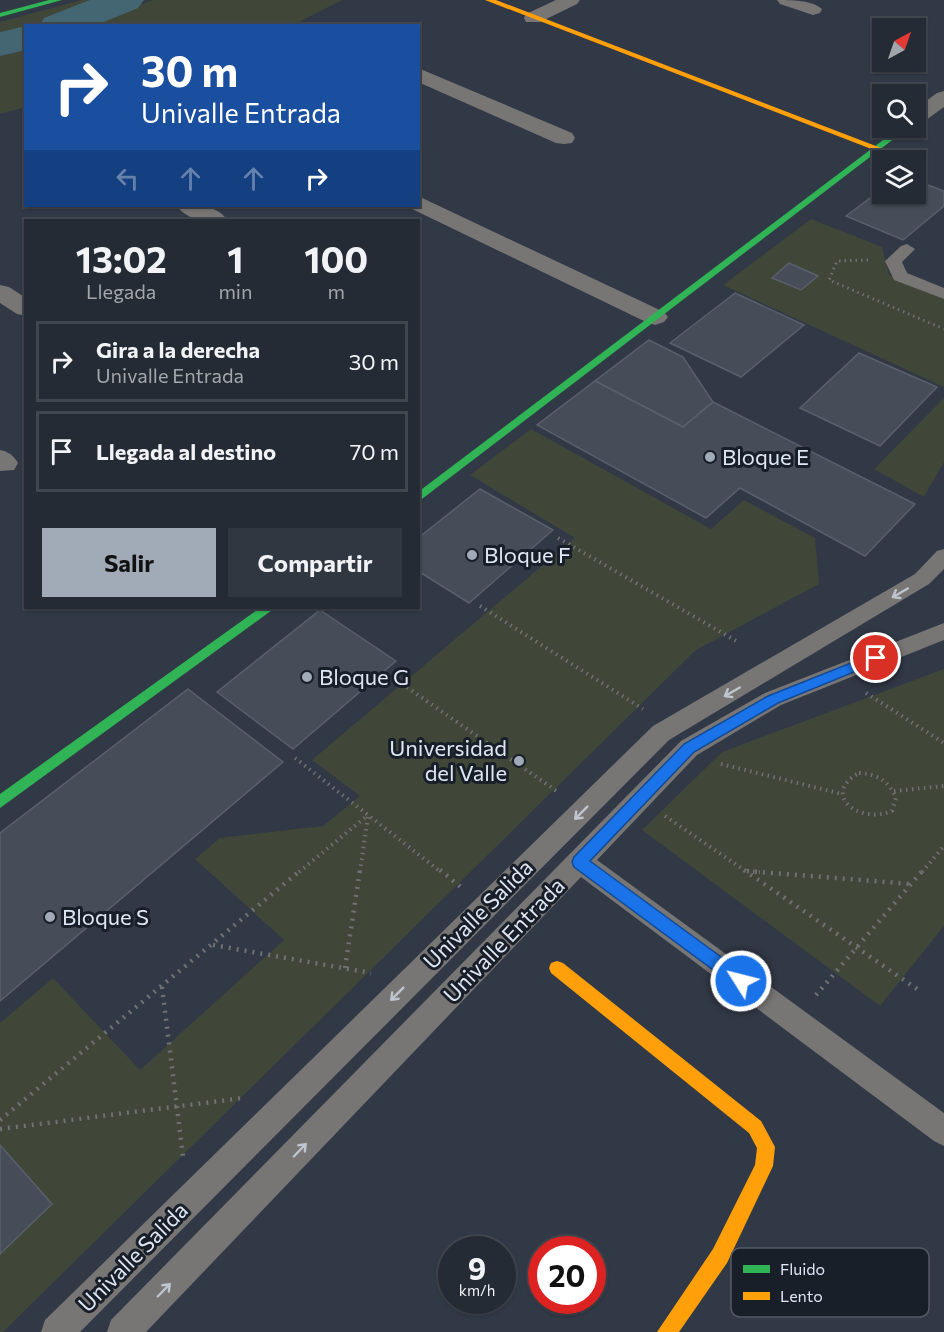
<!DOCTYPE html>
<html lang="es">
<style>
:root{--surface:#252b34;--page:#313740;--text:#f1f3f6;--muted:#a3a7ac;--line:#42474f;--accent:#a1aab7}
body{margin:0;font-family:Commissioner,sans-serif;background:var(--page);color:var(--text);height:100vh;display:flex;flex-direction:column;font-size:22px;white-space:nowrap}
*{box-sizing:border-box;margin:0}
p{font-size:20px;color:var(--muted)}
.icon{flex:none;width:33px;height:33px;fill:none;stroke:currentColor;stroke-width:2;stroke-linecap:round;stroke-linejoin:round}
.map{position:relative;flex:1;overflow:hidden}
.sheet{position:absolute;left:24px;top:219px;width:396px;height:390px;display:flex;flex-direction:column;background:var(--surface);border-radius:0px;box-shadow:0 2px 4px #0004,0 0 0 2px var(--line)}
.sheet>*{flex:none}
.guide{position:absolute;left:24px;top:24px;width:396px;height:183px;border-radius:0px;box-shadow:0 2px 4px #0004,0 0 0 2px var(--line);background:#1a4fa0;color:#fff;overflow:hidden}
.needle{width:39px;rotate:40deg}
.fabs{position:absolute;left:872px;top:18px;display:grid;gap:12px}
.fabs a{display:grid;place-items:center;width:54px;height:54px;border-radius:0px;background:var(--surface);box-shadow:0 2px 4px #0004,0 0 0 2px var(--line);font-size:30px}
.speed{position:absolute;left:438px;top:1236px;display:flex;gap:12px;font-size:30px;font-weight:700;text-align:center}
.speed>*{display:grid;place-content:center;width:78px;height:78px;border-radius:50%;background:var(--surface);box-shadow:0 2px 4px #0004,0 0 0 2px var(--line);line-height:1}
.speed small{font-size:15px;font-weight:400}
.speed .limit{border:9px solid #d22;background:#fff;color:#111}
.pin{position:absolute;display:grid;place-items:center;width:51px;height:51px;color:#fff;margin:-26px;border:3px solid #fff;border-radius:50%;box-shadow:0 2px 6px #0007}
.me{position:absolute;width:66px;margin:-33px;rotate:306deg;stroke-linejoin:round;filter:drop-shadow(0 0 4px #0008)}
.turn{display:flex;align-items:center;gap:21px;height:126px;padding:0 18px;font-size:27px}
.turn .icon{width:78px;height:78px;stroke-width:2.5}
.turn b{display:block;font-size:42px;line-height:51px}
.lanes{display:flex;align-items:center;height:57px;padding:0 18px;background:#0003;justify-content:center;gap:30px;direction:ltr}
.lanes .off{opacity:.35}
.eta{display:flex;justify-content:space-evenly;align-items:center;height:102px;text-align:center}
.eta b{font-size:36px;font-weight:700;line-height:42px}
.button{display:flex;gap:12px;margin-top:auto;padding:12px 18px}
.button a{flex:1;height:69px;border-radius:0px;background:var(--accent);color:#111;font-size:24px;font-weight:700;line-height:69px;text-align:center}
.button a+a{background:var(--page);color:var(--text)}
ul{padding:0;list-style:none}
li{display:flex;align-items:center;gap:18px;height:81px;margin:0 12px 9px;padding:0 6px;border:3px solid var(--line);border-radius:0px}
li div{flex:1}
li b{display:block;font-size:22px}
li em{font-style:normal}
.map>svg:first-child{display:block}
.green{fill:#404638}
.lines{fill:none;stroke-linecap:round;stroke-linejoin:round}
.river{fill:#436672;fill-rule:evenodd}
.building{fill:#464d58;stroke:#59606b;stroke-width:1.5}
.path-far2{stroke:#707173;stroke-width:3;stroke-dasharray:1.5 4;stroke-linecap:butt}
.path-far1{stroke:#707173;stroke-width:4;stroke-dasharray:1.5 4.5;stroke-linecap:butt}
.path{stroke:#707173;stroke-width:4.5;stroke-dasharray:2 6;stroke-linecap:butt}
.lane{fill:#787575;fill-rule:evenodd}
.street{fill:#787575;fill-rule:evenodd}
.fast{fill:#30b455;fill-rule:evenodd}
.slow{fill:#ff9f0a;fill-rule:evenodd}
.oneway{stroke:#bfc5ce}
.route{fill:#1a73e8;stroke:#114b97;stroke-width:1.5}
.poi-dot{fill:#a1aab7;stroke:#191f29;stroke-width:2}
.labels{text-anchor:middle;stroke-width:6;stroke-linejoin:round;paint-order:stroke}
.poi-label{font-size:22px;fill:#dde7f4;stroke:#191f29;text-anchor:start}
.street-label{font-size:22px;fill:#dde7f4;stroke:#191f29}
.key{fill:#191f29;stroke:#545b66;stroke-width:1.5}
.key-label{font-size:16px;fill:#dde7f4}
</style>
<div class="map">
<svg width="944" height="1332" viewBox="0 0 944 1332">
<rect width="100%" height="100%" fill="#313946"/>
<g class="green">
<polygon points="82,0 107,0 40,25 26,26 25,31 0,37 0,22"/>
<polygon points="153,0 342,0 293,25 82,25"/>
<polygon points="25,45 25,107 0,114 0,50"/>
<polygon points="811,219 882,247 889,275 944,299 944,387 723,285"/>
<polygon points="944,398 944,462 924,497 874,469"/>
<polygon points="531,429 711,529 744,500 815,538 819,584 696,650 3,1332 0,1332 0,1254 52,1204 0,1145 0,1023 53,978 140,1070 284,940 195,859 220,838 323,826 360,796 312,760 575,538 470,475"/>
<polygon points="944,669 944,926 880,1006 642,830 722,752"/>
</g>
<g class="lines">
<g class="river">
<polygon points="90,0 144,0 138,8 94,26 39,26 44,18"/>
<polygon points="26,26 26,50 0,56 0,32"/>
</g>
</g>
<g class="building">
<polygon points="915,180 944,191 944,206 903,240 846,216 882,189 882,194 915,194"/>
<polygon points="789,263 818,276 801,290 772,278"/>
<polygon points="735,293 804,325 741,377 670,343"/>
<polygon points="649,340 683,357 713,402 683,427 595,381"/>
<polygon points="859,353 937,387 880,446 800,408"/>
<polygon points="595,381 683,427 713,402 915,504 865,556 740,488 706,518 537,425"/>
<polygon points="480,489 553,530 469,603 418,571 418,538"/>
<polygon points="320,610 396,661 293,749 217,692"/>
<polygon points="188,689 283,762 0,1001 0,833"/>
<polygon points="0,1145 52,1204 0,1254"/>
</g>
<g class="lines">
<polyline class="path-far2" points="868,260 837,261 829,280 944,329"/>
<g class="path-far1">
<polyline points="558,538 738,642"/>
<polyline points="480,606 643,709"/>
<polyline points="392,677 558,792"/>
<polyline points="866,693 944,743"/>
<polyline points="295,758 441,872"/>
<polyline points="721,764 842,794"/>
<path d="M859,773C877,774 889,781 896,798L892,811C857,825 821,793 859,773Z"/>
<polyline points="894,791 944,786"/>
<polyline points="665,816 747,872"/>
<polyline points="747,871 760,872"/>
<polyline points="299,872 368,815"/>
<polyline points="360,872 368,816"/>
<polyline points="922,872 944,846"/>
</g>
<g class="path">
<polyline points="440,870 462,888"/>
<polyline points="744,870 917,989"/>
<polyline points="747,871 911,884"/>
<polyline points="213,945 371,973"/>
<polyline points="345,968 360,870"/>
<polyline points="162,987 183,1156"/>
<polyline points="816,995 923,870"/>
<polyline points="0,1120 301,870"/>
<polyline points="0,1129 243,1098"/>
</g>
<g class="lane">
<polygon points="907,244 915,249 902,262 907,273 944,288 944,299 894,280 885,261 901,246"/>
<polygon points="944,549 944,569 929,584 669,740 80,1332 41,1332 45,1320 653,726 915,574 937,551"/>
<polygon points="944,623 944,640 781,705 697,755 597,860 944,1113 944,1146 934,1141 581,877 146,1332 107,1332 111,1320 681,741 765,693"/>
</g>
<g class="street">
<polygon points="556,0 580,0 577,4 540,22 526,22 524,18 526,14"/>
<path d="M777,0C791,0 812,0 822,9L820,13L813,15L780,4Z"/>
<polygon points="418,68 572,133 575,138 572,143 564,144 556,143 418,82"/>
<polygon points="944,91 944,107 922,123 915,125 915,109 937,93"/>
<polygon points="418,196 664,312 668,317 664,322 655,325 646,322 410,208 408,206 418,206"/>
<path d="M177,206C193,204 216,204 227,220C210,222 188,222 177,206Z"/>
<polygon points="0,285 9,287 26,298 26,316 17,314 0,303"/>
<path d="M0,450C9,452 13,455 18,463L14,470L0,471Z"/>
</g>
<g class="fast">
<polygon points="49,0 62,0 0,17 0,13"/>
<polygon points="899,128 908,128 418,502 418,492"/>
<polygon points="260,608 275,608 0,808 0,794"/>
</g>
<g class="slow">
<polygon points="485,0 496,0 881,148 874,150"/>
<polygon points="557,961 563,963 761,1121 775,1147 773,1166 727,1263 679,1332 657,1332 713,1249 755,1165 757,1148 749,1133 551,973 549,968 551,963"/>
</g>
</g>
<defs><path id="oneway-shaft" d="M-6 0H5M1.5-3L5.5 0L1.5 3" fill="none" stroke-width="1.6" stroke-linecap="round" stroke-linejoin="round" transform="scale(1.5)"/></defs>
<g class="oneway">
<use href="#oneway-shaft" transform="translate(900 593) rotate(150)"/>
<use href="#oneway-shaft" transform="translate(732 692) rotate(150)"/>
<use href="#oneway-shaft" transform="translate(581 813) rotate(135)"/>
<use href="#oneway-shaft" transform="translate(397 994) rotate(135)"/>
<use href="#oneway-shaft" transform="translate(300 1150) rotate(-46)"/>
<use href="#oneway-shaft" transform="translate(164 1290) rotate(-46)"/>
</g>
<polygon class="route" points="876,653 881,654 883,658 881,661 778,703 694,752 590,861 747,976 749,981 747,986 741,989 735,986 574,867 572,862 574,857 684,744 768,696"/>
<g class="poi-dot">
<circle cx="710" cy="457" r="6"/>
<circle cx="472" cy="555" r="6"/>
<circle cx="307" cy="677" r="6"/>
<circle cx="519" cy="761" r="6"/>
<circle cx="50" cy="917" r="6"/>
</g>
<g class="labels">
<g class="poi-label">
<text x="722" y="465">Bloque E</text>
<text x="484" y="563">Bloque F</text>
<text x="319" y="685">Bloque G</text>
<text x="507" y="756" text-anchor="end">Universidad<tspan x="507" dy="25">del Valle</tspan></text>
<text x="62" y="925">Bloque S</text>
</g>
<g class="street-label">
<text transform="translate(478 914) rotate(-45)" y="8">Univalle Salida</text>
<text transform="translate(504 940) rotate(-46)" y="8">Univalle Entrada</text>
<text transform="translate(133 1257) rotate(-45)" y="8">Univalle Salida</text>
</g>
</g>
<rect x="731" y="1248" width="198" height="69" rx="9" class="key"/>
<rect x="743" y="1265" width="27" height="8" fill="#30b455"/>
<rect x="743" y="1292" width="27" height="8" fill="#ff9f0a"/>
<g class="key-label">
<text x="780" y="1275">Fluido</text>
<text x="780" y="1302">Lento</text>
</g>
</svg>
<div class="fabs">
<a><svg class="needle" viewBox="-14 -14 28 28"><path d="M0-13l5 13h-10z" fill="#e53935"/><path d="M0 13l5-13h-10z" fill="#a3a7ac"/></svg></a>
<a><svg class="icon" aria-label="search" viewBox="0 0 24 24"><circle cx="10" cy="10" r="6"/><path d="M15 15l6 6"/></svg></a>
<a><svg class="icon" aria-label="layers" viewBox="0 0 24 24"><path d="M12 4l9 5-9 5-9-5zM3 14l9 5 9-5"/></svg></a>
</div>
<div class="speed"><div>9<small>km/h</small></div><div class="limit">20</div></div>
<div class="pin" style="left:876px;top:658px;background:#d93025"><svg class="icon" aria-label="arrive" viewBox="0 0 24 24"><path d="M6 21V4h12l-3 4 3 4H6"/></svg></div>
<svg class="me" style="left:741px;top:981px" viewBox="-20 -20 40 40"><circle r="17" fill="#1a73e8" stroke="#fff" stroke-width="3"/><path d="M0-11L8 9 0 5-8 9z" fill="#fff"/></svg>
<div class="guide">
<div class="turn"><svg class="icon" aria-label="right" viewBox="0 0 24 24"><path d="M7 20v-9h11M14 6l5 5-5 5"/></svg><div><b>30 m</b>Univalle Entrada</div></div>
<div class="lanes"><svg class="icon off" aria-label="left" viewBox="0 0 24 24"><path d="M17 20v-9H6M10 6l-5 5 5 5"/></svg><svg class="icon off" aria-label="ahead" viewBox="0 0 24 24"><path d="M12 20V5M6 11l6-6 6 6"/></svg><svg class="icon off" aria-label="ahead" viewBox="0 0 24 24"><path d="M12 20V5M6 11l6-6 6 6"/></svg><svg class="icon" aria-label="right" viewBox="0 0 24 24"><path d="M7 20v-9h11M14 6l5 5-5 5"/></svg></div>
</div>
<section class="sheet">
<div class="eta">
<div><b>13:02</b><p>Llegada</p></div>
<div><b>1</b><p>min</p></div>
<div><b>100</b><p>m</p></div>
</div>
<ul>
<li><svg class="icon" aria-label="right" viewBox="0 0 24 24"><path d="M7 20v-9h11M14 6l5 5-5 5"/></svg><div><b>Gira a la derecha</b><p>Univalle Entrada</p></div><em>30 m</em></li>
<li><svg class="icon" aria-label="arrive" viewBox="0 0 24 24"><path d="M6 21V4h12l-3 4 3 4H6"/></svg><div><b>Llegada al destino</b></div><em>70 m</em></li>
</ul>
<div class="button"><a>Salir</a><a>Compartir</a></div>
</section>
</div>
